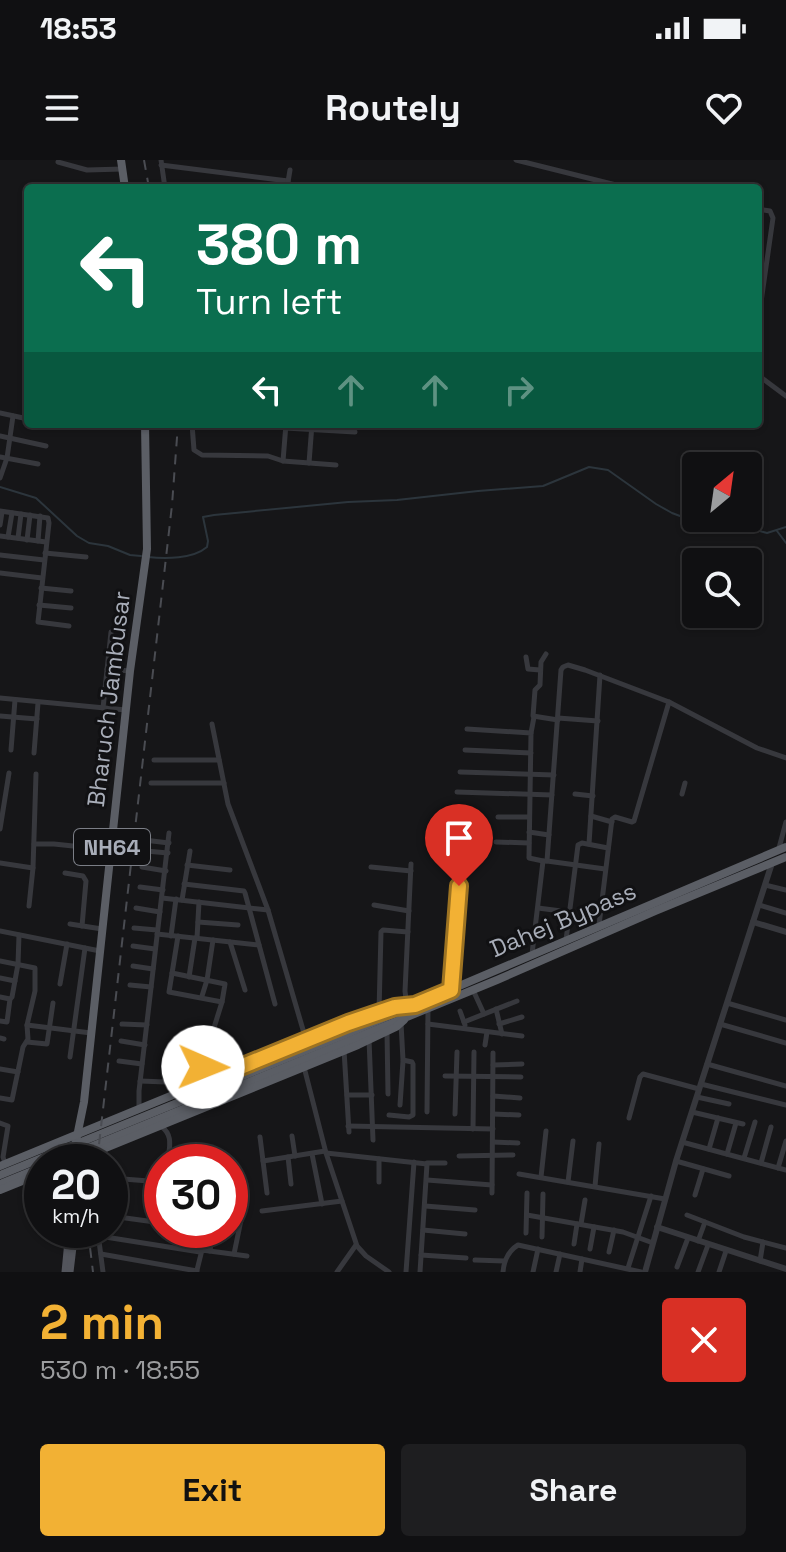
<!DOCTYPE html>
<meta charset="utf-8">
<style>
:root{--surface:#101012;--page:#1e1e20;--text:#f1f3f6;--muted:#9c9d9f;--line:#303032;--accent:#f2b134}
body{margin:0;font-family:"Space Grotesk",sans-serif;background:var(--page);color:var(--text);height:100vh;display:flex;flex-direction:column;font-size:30px;white-space:nowrap}
*{box-sizing:border-box;margin:0}
p{font-size:26px;color:var(--muted)}
.icon{flex:none;width:44px;height:44px;fill:none;stroke:currentColor;stroke-width:2;stroke-linecap:round;stroke-linejoin:round}
.map{position:relative;height:1112px;overflow:hidden}
.sheet{display:flex;flex-direction:column;background:var(--surface);flex:1}
.sheet>*{flex:none}
.guide{position:absolute;left:24px;top:24px;width:738px;height:244px;border-radius:8px;box-shadow:0 2px 6px #0004,0 0 0 2px var(--line);background:#0b6e4f;color:#fff;overflow:hidden}
.needle{width:52px;rotate:29deg}
.fabs{position:absolute;left:682px;top:292px;display:grid;gap:16px}
.fabs a{display:grid;place-items:center;width:80px;height:80px;border-radius:8px;background:var(--surface);box-shadow:0 2px 6px #0004,0 0 0 2px var(--line);font-size:40px}
.speed{position:absolute;left:24px;top:984px;display:flex;gap:16px;font-size:40px;font-weight:700;text-align:center}
.speed>*{display:grid;place-content:center;width:104px;height:104px;border-radius:50%;background:var(--surface);box-shadow:0 2px 6px #0004,0 0 0 2px var(--line);line-height:1}
.speed small{font-size:20px;font-weight:400}
.speed .limit{border:12px solid #d22;background:#fff;color:#111}
.pin{position:absolute;display:grid;place-items:center;width:68px;height:68px;color:#fff;margin:-82px -34px;border-radius:50% 50% 50% 0;rotate:-45deg;box-shadow:0 0 8px #0007}
.pin .icon{rotate:45deg}
.me{position:absolute;width:88px;margin:-44px;rotate:91deg;stroke-linejoin:round;filter:drop-shadow(0 0 6px #0008)}
.turn{display:flex;align-items:center;gap:28px;height:168px;padding:0 40px;font-size:36px}
.turn .icon{width:104px;height:104px;stroke-width:2.5}
.turn b{display:block;font-size:56px;line-height:68px}
.lanes{display:flex;align-items:center;height:76px;padding:0 40px;background:#0003;justify-content:center;gap:40px;direction:ltr}
.lanes .off{opacity:.35}
.round{display:grid;place-items:center;flex:none;width:84px;height:84px;border-radius:8px;background:var(--page)}
.summary{display:flex;align-items:center;justify-content:space-between;height:136px;padding:0 40px}
h1{font-size:48px;font-weight:700;line-height:60px;color:var(--accent)}
.action{display:flex;gap:16px;margin-top:auto;padding:16px 40px}
.action a{flex:1;height:92px;border-radius:8px;background:var(--accent);color:#111;font-size:32px;font-weight:700;line-height:92px;text-align:center}
.action a+a{background:var(--page);color:var(--text)}
.status{display:flex;justify-content:space-between;align-items:center;height:56px;padding:0 40px;background:var(--surface);direction:ltr}
.status svg{height:22px;fill:currentColor}
header{display:flex;justify-content:space-between;align-items:center;height:104px;padding:0 40px;background:var(--surface);font-size:36px;font-weight:700}
.map>svg:first-child{display:block}
.lines{fill:none;stroke-linecap:round;stroke-linejoin:round}
.stream{stroke:#2c353c;stroke-width:2}
.minor{stroke:#37383d;stroke-width:5}
.tertiary{stroke:#37383d;stroke-width:6}
.primary{stroke:#53555c;stroke-width:7}
.trunk{stroke:#5b5e65;stroke-width:8}
.rail{stroke:#4a4c52;stroke-width:2;stroke-dasharray:10 8;stroke-linecap:butt}
.route-casing{stroke:#9d7322;stroke-width:20}
.route{stroke:#f2b134;stroke-width:14}
.labels{text-anchor:middle;stroke-width:6;stroke-linejoin:round;paint-order:stroke}
.shield{fill:#111113;stroke:#7b7e86;stroke-width:2}
.shield-label{font-size:22px;font-weight:bold;fill:#a8adb8}
.street-label{font-size:24px;fill:#a8adb8;stroke:#111113}
</style>
<div class="status"><b>18:53</b><svg viewBox="0 0 49 12"><path d="M0 12V9h3v3zM5 12V6h3v6zM10 12V3h3v9zM15 12V0h3v12zM26 1h20v11H26zM47 4h2v5h-2z"/></svg></div>
<header><svg class="icon" aria-label="menu" viewBox="0 0 24 24"><path d="M4 6h16M4 12h16M4 18h16"/></svg>Routely<svg class="icon" aria-label="heart" viewBox="0 0 24 24"><path d="M12 20l-8-8c-3-5 5-10 8-4 3-6 11-1 8 4z"/></svg></header>
<div class="map">
<svg width="786" height="1112" viewBox="0 0 786 1112">
<rect width="100%" height="100%" fill="#161618"/>
<g class="lines">
<g class="stream">
<polyline points="0,327 36,338 77,376 89,383 108,386 130,395 141,396"/>
<polyline points="777,371 786,383"/>
<path d="M148,397C165,399 193,399 207,387L208,381L203,357L214,355L348,342L397,340L478,331L543,326L589,307L608,310L656,344L672,353L704,365L741,366L767,373L786,367"/>
</g>
<g class="minor">
<polyline points="161,0 165,28"/>
<polyline points="516,0 628,28"/>
<polyline points="58,2 87,10 123,9"/>
<polyline points="161,5 288,21"/>
<polyline points="287,28 290,10"/>
<polyline points="758,49 770,51 773,58 758,163"/>
<polyline points="758,215 786,236"/>
<polyline points="0,253 28,259"/>
<polyline points="192,264 194,290 202,295 268,296 283,301 336,305"/>
<polyline points="285,268 355,272"/>
<polyline points="0,276 46,286"/>
<polyline points="0,297 38,304"/>
<polyline points="283,301 286,264"/>
<polyline points="309,303 312,264"/>
<polyline points="0,318 7,298 13,256"/>
<polyline points="0,351 48,358 49,363 38,462 69,466"/>
<polyline points="0,365 2,352"/>
<polyline points="0,376 46,382"/>
<polyline points="8,377 12,353"/>
<polyline points="18,378 21,354"/>
<polyline points="27,380 30,355"/>
<polyline points="38,381 40,356"/>
<polyline points="45,393 86,397"/>
<polyline points="0,395 44,400"/>
<polyline points="0,413 42,418"/>
<polyline points="41,428 71,431"/>
<polyline points="39,445 71,448"/>
<polyline points="546,494 541,502 540,525 535,530 533,556 558,560"/>
<polyline points="526,497 528,509 540,510"/>
<polyline points="107,509 130,511"/>
<polyline points="0,538 126,550"/>
<polyline points="103,548 111,472"/>
<polyline points="0,556 37,559"/>
<polyline points="558,558 598,561"/>
<polyline points="212,564 228,644 268,750 306,880"/>
<polyline points="467,569 531,573 529,698 543,701"/>
<polyline points="531,573 534,557"/>
<polyline points="11,590 15,540"/>
<polyline points="465,590 531,593"/>
<polyline points="34,593 38,543"/>
<polyline points="154,600 219,600"/>
<polyline points="460,612 554,615"/>
<polyline points="151,623 224,623"/>
<polyline points="457,632 552,635"/>
<polyline points="575,634 593,636"/>
<polyline points="682,634 685,623"/>
<polyline points="591,656 612,662"/>
<polyline points="498,657 529,657"/>
<polyline points="0,669 9,613"/>
<polyline points="529,672 549,675"/>
<polyline points="144,680 169,683"/>
<polyline points="496,682 529,683"/>
<polyline points="34,684 54,684 111,690"/>
<polyline points="589,684 600,515"/>
<polyline points="779,688 786,662"/>
<polyline points="146,691 168,693"/>
<polyline points="547,701 605,709"/>
<polyline points="0,703 33,708"/>
<polyline points="187,705 230,710"/>
<polyline points="142,707 166,711"/>
<polyline points="371,707 411,711"/>
<polyline points="65,713 83,716 86,721 82,766"/>
<polyline points="184,724 244,731 245,733 275,844"/>
<polyline points="765,725 786,730"/>
<polyline points="140,727 163,730"/>
<polyline points="162,738 268,750"/>
<polyline points="182,740 190,691"/>
<polyline points="374,745 409,751"/>
<polyline points="759,745 786,753"/>
<polyline points="29,746 33,708 36,614"/>
<polyline points="136,748 160,752"/>
<polyline points="538,748 569,752"/>
<polyline points="198,762 238,765"/>
<polyline points="70,764 102,769"/>
<polyline points="599,765 612,659 615,657 632,662 634,661 669,542"/>
<polyline points="134,768 157,770"/>
<polyline points="0,771 100,791"/>
<polyline points="157,774 259,785"/>
<polyline points="171,776 176,739"/>
<polyline points="178,776 169,832 222,842"/>
<polyline points="197,778 199,742"/>
<polyline points="566,780 578,685 582,683 608,688"/>
<polyline points="230,782 245,830"/>
<polyline points="133,786 155,789"/>
<polyline points="532,794 543,701 547,701 561,510 563,507 568,505 585,510 669,542 757,588 786,598"/>
<polyline points="0,801 35,808 35,831 27,865 28,879 23,887 12,940 0,938"/>
<polyline points="133,806 153,809"/>
<polyline points="172,813 225,824 222,842 202,906 220,915"/>
<polyline points="189,817 195,778"/>
<polyline points="0,818 15,821"/>
<polyline points="60,824 67,784"/>
<polyline points="130,825 151,827"/>
<polyline points="451,829 461,700"/>
<polyline points="473,830 484,854"/>
<polyline points="202,836 207,820 213,780"/>
<polyline points="0,837 10,839 12,837 18,804 19,775"/>
<polyline points="727,843 786,860"/>
<polyline points="407,847 405,831 411,704"/>
<polyline points="496,849 502,874"/>
<polyline points="460,851 465,865"/>
<polyline points="379,852 381,772 383,770 408,772"/>
<polyline points="0,861 7,862 10,839"/>
<polyline points="464,862 517,841"/>
<polyline points="122,864 147,865"/>
<polyline points="428,864 522,876"/>
<polyline points="499,864 522,857"/>
<polyline points="720,864 786,883"/>
<polyline points="27,865 91,873"/>
<polyline points="387,872 388,934"/>
<polyline points="0,878 4,879"/>
<polyline points="369,879 373,980"/>
<polyline points="121,881 145,885"/>
<polyline points="27,882 47,884 53,843"/>
<polyline points="485,885 487,872"/>
<polyline points="344,890 349,972"/>
<polyline points="70,897 85,788"/>
<polyline points="119,901 142,904"/>
<polyline points="707,904 786,926"/>
<polyline points="493,905 522,904"/>
<polyline points="304,907 326,993 357,1086 366,1096 389,1112"/>
<polyline points="0,909 18,912"/>
<polyline points="445,916 521,917"/>
<polyline points="140,921 166,922"/>
<polyline points="701,924 786,945"/>
<polyline points="347,935 372,935"/>
<polyline points="493,936 520,938"/>
<polyline points="697,937 729,944"/>
<polyline points="400,945 403,901"/>
<polyline points="139,949 139,931 169,673"/>
<polyline points="427,952 428,849"/>
<polyline points="692,952 743,964"/>
<polyline points="455,954 457,892"/>
<polyline points="493,954 519,955"/>
<polyline points="389,955 409,957 413,955 413,904 412,902 403,900 401,863"/>
<polyline points="629,958 640,917 643,914 699,929"/>
<polyline points="0,963 8,966 3,997 5,1003"/>
<path d="M161,966C174,976 169,987 168,1002"/>
<polyline points="348,966 493,969"/>
<polyline points="473,969 474,892"/>
<polyline points="292,976 295,996"/>
<polyline points="260,977 267,1033"/>
<polyline points="493,982 518,983"/>
<polyline points="682,982 786,1010"/>
<polyline points="709,989 718,958"/>
<polyline points="326,993 427,1004 420,1112"/>
<polyline points="312,994 322,1044"/>
<polyline points="727,994 736,963"/>
<polyline points="459,996 513,995"/>
<polyline points="288,997 291,1024"/>
<polyline points="744,998 755,962"/>
<polyline points="263,1001 325,991"/>
<polyline points="676,1001 729,1016"/>
<polyline points="104,1002 105,988"/>
<polyline points="427,1003 445,1003"/>
<polyline points="761,1003 771,967"/>
<polyline points="778,1008 786,981"/>
<polyline points="519,1014 665,1039"/>
<polyline points="541,1017 546,971"/>
<polyline points="110,1018 162,1022"/>
<polyline points="427,1020 492,1025"/>
<polyline points="379,1022 379,999"/>
<polyline points="568,1022 573,981"/>
<polyline points="595,1026 599,984"/>
<polyline points="230,1027 238,1027"/>
<polyline points="492,1033 493,893"/>
<polyline points="695,1035 703,1009"/>
<polyline points="425,1046 475,1050"/>
<polyline points="262,1051 342,1041"/>
<polyline points="527,1055 623,1072 653,1083"/>
<polyline points="687,1055 744,1077 786,1088"/>
<polyline points="111,1056 162,1063"/>
<polyline points="581,1064 585,1040"/>
<polyline points="99,1070 99,1081 103,1112"/>
<polyline points="423,1070 465,1074"/>
<polyline points="526,1073 527,1033"/>
<polyline points="99,1076 200,1092"/>
<polyline points="542,1077 543,1034"/>
<polyline points="698,1081 705,1062"/>
<polyline points="574,1084 577,1064"/>
<polyline points="590,1089 594,1067"/>
<polyline points="210,1091 213,1070"/>
<polyline points="609,1092 614,1070"/>
<polyline points="101,1094 197,1111"/>
<polyline points="234,1094 241,1060"/>
<polyline points="421,1095 466,1098"/>
<polyline points="475,1100 504,1101"/>
<polyline points="760,1101 763,1082"/>
<polyline points="677,1107 688,1078"/>
<polyline points="628,1108 651,1036"/>
<polyline points="197,1110 202,1090 247,1096"/>
<polyline points="337,1112 356,1085"/>
<polyline points="406,1112 414,1002"/>
<path d="M503,1112C504,1101 508,1091 518,1085L641,1112"/>
<polyline points="533,1112 538,1089"/>
<polyline points="556,1112 560,1094"/>
<polyline points="580,1112 582,1099"/>
<polyline points="698,1112 708,1085"/>
<polyline points="719,1112 726,1091"/>
</g>
<g class="tertiary">
<polyline points="753,762 786,772"/>
<polyline points="657,1067 786,1109"/>
<polyline points="645,1112 676,1001 772,703"/>
</g>
<g class="primary">
<polyline points="65,1112 69,1070"/>
<polyline points="70,1112 75,1070"/>
</g>
<g class="trunk">
<polyline points="121,0 125,28"/>
<polyline points="72,1001 84,942 130,511 147,389 145,264"/>
<polyline points="54,1002 497,820 655,751 786,697"/>
<polyline points="71,1002 358,885 396,867 404,860"/>
<polyline points="0,1006 348,863 395,847 404,846"/>
<polyline points="0,1015 351,872 786,687"/>
<polyline points="0,1024 42,1007"/>
<polyline points="0,1030 42,1013"/>
</g>
<g class="rail">
<polyline points="144,0 149,28"/>
<polyline points="97,1002 172,345 178,264"/>
<polyline points="90,1070 89,1079 93,1112"/>
</g>
</g>
<g class="lines">
<defs>
<polyline id="route" points="203,907 221,915 348,863 395,847 415,845 451,830 459,726"/>
</defs>
<use href="#route" class="route-casing"/>
<use href="#route" class="route"/>
</g>
<g class="labels">
<rect class="shield" x="74" y="669" width="76" height="36" rx="6"/>
<g class="shield-label">
<text x="112" y="695">NH64</text>
</g>
<g class="street-label">
<text transform="translate(109 539) rotate(-83)" y="8">Bharuch Jambusar</text>
<text transform="translate(563 760) rotate(-23)" y="8">Dahej Bypass</text>
</g>
</g>
</svg>
<div class="fabs">
<a><svg class="needle" viewBox="-14 -14 28 28"><path d="M0-13l5 13h-10z" fill="#e53935"/><path d="M0 13l5-13h-10z" fill="#9c9d9f"/></svg></a>
<a><svg class="icon" aria-label="search" viewBox="0 0 24 24"><circle cx="10" cy="10" r="6"/><path d="M15 15l6 6"/></svg></a>
</div>
<div class="speed"><div>20<small>km/h</small></div><div class="limit">30</div></div>
<div class="pin" style="left:459px;top:726px;background:#d93025"><svg class="icon" aria-label="arrive" viewBox="0 0 24 24"><path d="M6 21V4h12l-3 4 3 4H6"/></svg></div>
<svg class="me" style="left:203px;top:907px" viewBox="-20 -20 40 40"><circle r="19" fill="#fff"/><path d="M0-13L10 11 0 6-10 11z" fill="#f2b134"/></svg>
<div class="guide">
<div class="turn"><svg class="icon" aria-label="left" viewBox="0 0 24 24"><path d="M17 20v-9H6M10 6l-5 5 5 5"/></svg><div><b>380 m</b>Turn left</div></div>
<div class="lanes"><svg class="icon" aria-label="left" viewBox="0 0 24 24"><path d="M17 20v-9H6M10 6l-5 5 5 5"/></svg><svg class="icon off" aria-label="ahead" viewBox="0 0 24 24"><path d="M12 20V5M6 11l6-6 6 6"/></svg><svg class="icon off" aria-label="ahead" viewBox="0 0 24 24"><path d="M12 20V5M6 11l6-6 6 6"/></svg><svg class="icon off" aria-label="right" viewBox="0 0 24 24"><path d="M7 20v-9h11M14 6l5 5-5 5"/></svg></div>
</div>
</div>
<section class="sheet">
<div class="summary"><div><h1>2 min</h1><p>530 m · 18:55</p></div><a class="round" style="background:#d93025;color:#fff"><svg class="icon" aria-label="close" viewBox="0 0 24 24"><path d="M6 6l12 12M18 6L6 18"/></svg></a></div>
<div class="action"><a>Exit</a><a>Share</a></div>
</section>
